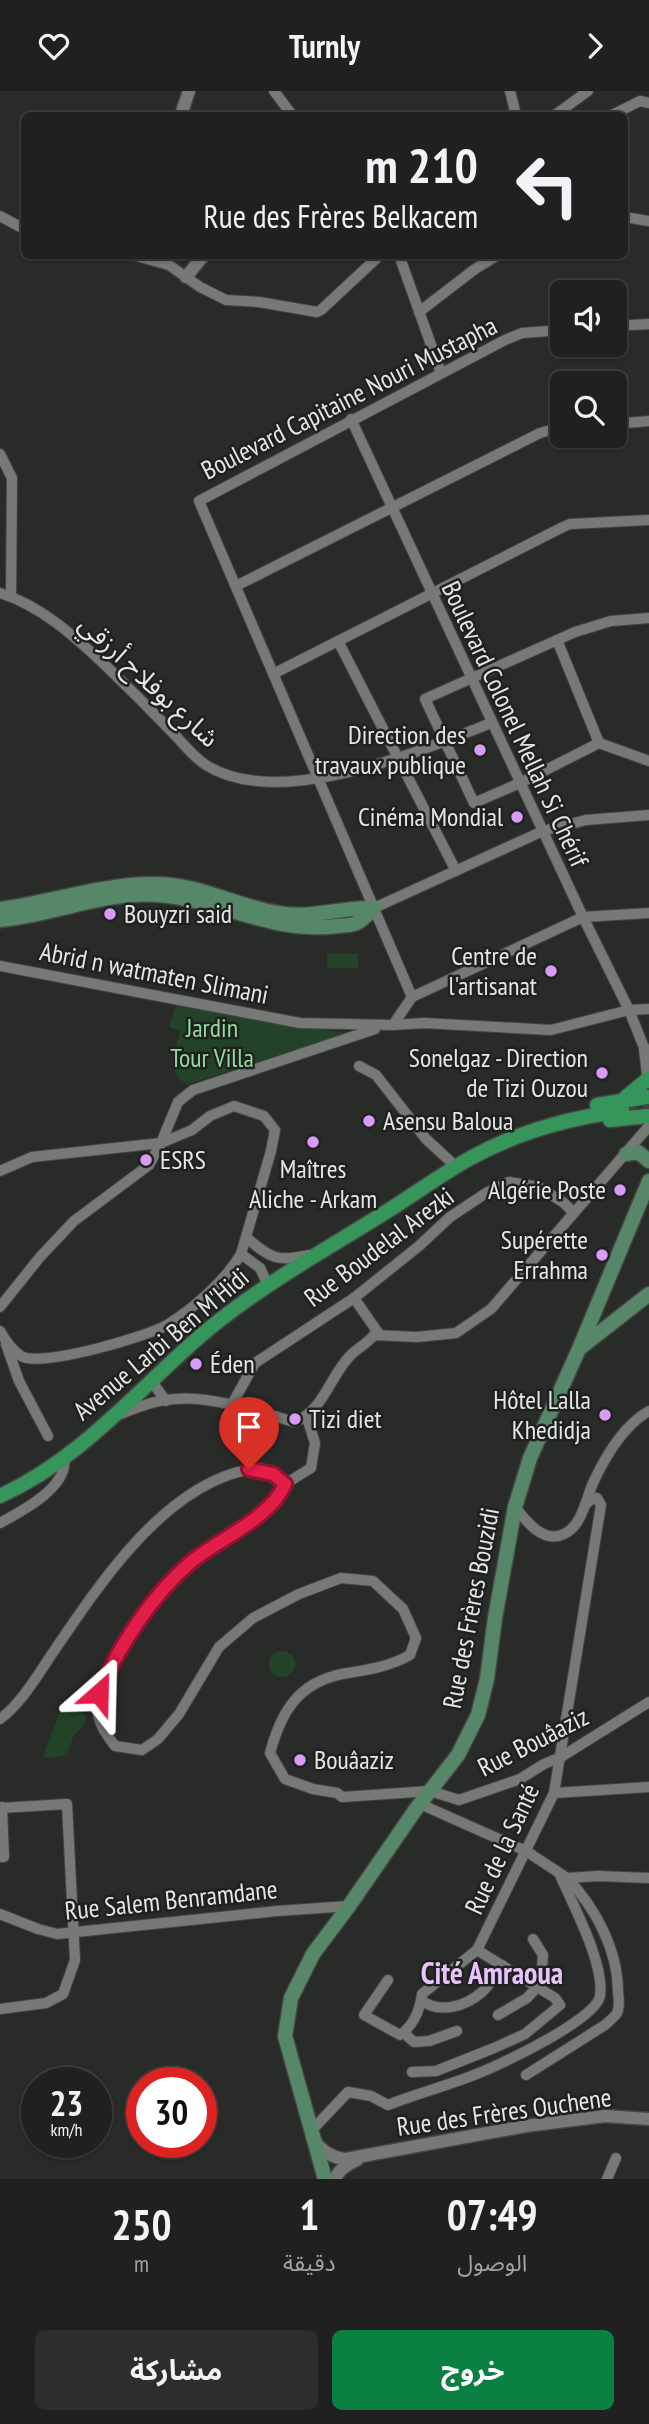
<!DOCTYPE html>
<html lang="ar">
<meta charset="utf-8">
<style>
:root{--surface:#1f201f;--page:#2c2d2c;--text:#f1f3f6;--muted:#a1a3a4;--line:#3c3e3d;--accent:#0b8043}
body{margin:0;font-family:"PT Sans Narrow","Noto Sans Arabic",sans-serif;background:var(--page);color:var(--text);direction:rtl;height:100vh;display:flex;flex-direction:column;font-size:26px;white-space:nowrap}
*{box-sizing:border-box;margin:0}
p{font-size:23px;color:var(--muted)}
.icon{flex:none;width:38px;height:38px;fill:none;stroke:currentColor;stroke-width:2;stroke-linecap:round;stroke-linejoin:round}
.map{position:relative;height:2088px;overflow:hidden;direction:ltr}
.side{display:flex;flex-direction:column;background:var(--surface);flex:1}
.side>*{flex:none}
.hud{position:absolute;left:21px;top:21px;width:607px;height:147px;border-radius:10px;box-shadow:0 2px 5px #0004,0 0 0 2px var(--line);direction:rtl;background:#1f201f;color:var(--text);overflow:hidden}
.buttons{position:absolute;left:550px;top:189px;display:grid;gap:14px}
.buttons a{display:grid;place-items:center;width:77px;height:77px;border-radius:10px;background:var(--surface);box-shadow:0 2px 5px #0004,0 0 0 2px var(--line);font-size:35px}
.speed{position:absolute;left:21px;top:1976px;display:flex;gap:14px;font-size:35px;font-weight:700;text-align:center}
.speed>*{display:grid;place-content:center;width:91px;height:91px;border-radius:50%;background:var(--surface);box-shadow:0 2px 5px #0004,0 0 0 2px var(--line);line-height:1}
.speed small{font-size:18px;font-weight:400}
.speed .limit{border:10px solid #d22;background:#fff;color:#111}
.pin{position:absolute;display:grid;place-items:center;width:60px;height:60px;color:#fff;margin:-72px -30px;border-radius:50% 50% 50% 0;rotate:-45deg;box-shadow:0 0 7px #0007}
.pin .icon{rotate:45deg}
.me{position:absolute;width:77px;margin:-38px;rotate:25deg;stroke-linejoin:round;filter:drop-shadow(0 0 5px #0008)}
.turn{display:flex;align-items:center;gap:24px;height:147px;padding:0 35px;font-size:32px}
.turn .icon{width:91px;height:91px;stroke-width:2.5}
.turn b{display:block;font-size:49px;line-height:60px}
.eta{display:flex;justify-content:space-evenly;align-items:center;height:119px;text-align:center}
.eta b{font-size:42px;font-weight:700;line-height:49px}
.action{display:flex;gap:14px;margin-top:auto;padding:14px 35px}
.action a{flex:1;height:80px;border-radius:10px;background:var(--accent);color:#fff;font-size:28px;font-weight:700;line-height:80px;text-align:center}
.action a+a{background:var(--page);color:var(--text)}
header{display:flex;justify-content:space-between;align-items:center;height:91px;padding:0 35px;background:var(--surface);font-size:32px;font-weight:700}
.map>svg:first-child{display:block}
.green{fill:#234329}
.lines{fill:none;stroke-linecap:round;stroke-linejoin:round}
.primary-tunnel{stroke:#454745;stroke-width:14;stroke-dasharray:14 7;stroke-linecap:butt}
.minor-casing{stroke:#444645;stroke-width:12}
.tertiary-casing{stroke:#444645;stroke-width:15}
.secondary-casing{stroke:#444645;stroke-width:17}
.primary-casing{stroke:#444645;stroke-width:17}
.minor{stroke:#767976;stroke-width:10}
.tertiary{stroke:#767976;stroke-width:12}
.secondary{stroke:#568768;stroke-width:14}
.primary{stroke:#36955a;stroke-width:14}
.route-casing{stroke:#92132f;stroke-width:18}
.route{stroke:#e11d48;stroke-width:12}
.poi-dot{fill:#d89bf8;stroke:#1f211f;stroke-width:2.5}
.labels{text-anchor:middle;stroke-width:5;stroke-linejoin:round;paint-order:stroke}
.street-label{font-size:26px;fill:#e5e6e5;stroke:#1f211f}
.poi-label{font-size:26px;fill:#e5e6e5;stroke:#1f211f;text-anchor:end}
.park-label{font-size:26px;fill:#91db9e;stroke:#1f211f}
.quarter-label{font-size:30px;font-weight:bold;fill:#e7c5fa;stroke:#1f211f}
</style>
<header><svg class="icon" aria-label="forward" viewBox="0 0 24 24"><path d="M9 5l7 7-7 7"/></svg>Turnly<svg class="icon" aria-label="heart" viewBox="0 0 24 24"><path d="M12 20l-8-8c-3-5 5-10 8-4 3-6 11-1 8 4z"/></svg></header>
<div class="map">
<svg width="649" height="2088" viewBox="0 0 649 2088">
<rect width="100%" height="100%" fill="#292b29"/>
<g class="green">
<rect x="327" y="863" width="31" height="14"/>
<path d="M176,914L346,942L188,993C165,984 176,958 180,940L169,936Z"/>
<circle cx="282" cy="1573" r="13"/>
<polygon points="62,1614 86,1624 86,1631 73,1646 67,1664 53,1667 43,1666"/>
</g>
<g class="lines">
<polyline class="primary-tunnel" points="622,1020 649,1017"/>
<defs>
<g id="minor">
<polyline points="274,0 292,24"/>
<polyline points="510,0 516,24"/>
<polyline points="555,24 588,0"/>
<polyline points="612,24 640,10 649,12"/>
<polyline points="0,125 24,138"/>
<polyline points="625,126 649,130"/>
<polyline points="133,164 169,174 200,196 226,209 259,211 317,221 321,219 380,164"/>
<polyline points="399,164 441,282"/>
<polyline points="419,221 475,178 498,164"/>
<polyline points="614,235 649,233"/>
<polyline points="351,328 583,826 629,919 643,954 649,963"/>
<polyline points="614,333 649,330"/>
<polyline points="0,363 12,387 11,505"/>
<polyline points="236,495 540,342 562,336"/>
<path d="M0,502C40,514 74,545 104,573C127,595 150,618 172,641C183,652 193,666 206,674C278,720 418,661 491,632"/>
<polyline points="557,549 599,652"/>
<polyline points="338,550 456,780"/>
<polyline points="275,582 563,436 570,433 649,429"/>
<polyline points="599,652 520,692 474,712 425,608 575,541 611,530 649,527"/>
<polyline points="599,652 649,670"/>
<polyline points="374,817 543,740 586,729 649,724"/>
<polyline points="0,875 300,932 393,934 424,932 551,939 629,919 649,918"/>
<polyline points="412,906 199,410 505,249 522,242 562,239"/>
<polyline points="393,934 412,906 583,826 649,822"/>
<polyline points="644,958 648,992"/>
<polyline points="359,975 376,984 426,1048 451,1071"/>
<polyline points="0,1080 32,1066 161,1052 178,1011 193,999 375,938"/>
<path d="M247,1147C271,1168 278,1171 309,1164"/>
<polyline points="241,1163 260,1177 268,1194"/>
<polyline points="354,1207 379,1243"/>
<path d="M0,1216L40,1166L74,1130L149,1074L161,1052L192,1039L210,1025L234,1015L264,1025L275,1039L271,1060L241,1163C224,1191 194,1217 167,1234C146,1246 40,1277 21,1265C12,1259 5,1249 0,1240"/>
<polyline points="6,1253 19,1290 48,1345"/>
<polyline points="155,1287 155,1295 166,1310"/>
<polyline points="231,1315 255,1272 354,1207 419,1155 450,1126 486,1102 509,1091 539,1096 564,1112 574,1122"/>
<path d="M121,1323C137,1316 157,1309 175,1308C208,1304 261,1321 294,1331C322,1322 330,1286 349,1266C357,1257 367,1253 374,1244L417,1246L456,1242L491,1218L649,1035"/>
<polyline points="285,1393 311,1377 315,1352 307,1327"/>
<path d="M515,1416C526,1430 543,1453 564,1443C582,1435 586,1408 593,1392C605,1366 624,1334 649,1320"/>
<path d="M0,1432C22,1420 69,1396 64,1367"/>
<path d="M0,1628C23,1611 40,1580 56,1557C97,1497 148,1420 216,1389C243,1377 261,1373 285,1393C271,1426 220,1448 192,1471C164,1493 95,1581 97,1617C98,1632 106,1643 115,1655L142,1659L158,1648L179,1623L219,1556L253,1527L299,1503L341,1487L373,1490L403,1518L416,1547L410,1564C389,1576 366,1579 342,1583C298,1592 281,1621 270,1662L285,1688L313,1698L337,1702L342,1706L430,1700L459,1709L520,1688L544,1673L561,1666L649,1611"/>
<polyline points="554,1702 649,1696"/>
<polyline points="420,1713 526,1760 567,1787 598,1785 649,1787"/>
<polyline points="0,1717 67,1713 75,1869 63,1903 46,1912 0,1918"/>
<polyline points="0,1766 4,1766 2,1716"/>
<polyline points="0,1823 38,1838 57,1843 277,1820 349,1815"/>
<path d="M388,1889L364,1924L400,1944C413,1935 420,1919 422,1903L477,1859L554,1702L601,1414L597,1407L592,1408L585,1414"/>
<path d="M421,1909C439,1923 465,1916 482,1901C490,1894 496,1883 502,1874"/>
<polyline points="498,1924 527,1907 541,1892 543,1864 533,1848"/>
<polyline points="404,1942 414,1951 429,1950 457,1940"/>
<polyline points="412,1981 436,1980 494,1957 525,1943 560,1914 555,1907 477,1859"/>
<path d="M526,1984L605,1934C609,1930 614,1927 617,1922C620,1916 619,1908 618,1901C618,1859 595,1816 567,1787"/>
<path d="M311,2040L348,2001L371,2005L388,2014C416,2003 446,1995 474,1984C498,1975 596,1929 600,1905C605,1873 573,1814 560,1784"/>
<polyline points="607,2088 616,2067"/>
</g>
<g id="tertiary">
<polyline points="181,24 189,0"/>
<polyline points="186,186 204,164"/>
<path d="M315,2052C325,2061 332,2067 346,2068L526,2035L605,2025L649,2028"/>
<path d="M335,2088C339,2078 347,2074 357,2069"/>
</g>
<g id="secondary">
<path d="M0,818C52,811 101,793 154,793C200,793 235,815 278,822C311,828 342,816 374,817"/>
<path d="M0,829C54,824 104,800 159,804C222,809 271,843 337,835C344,834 353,835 358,831C364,828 369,822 374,817"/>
<polyline points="626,1063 638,1061 649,1070"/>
<polyline points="580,1257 649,1203"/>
<polyline points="325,2088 285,1945 291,1907 313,1863 349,1815 416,1718 458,1664 478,1624 487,1588 495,1527 515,1416 523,1390 530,1367 579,1258 649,1090"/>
</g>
<g id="primary">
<polyline points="625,1007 648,988"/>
<polyline points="597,1014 647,1006"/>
<polyline points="610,1029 647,1025"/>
<path d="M0,1405C79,1369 134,1303 198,1247C251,1201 313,1166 373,1129C405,1110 434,1088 467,1069C515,1042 567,1027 622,1020"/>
</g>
</defs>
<use href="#minor" class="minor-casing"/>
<use href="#tertiary" class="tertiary-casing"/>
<use href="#secondary" class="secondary-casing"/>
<use href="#primary" class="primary-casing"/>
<use href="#minor" class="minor"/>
<use href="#tertiary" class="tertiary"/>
<use href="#secondary" class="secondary"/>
<use href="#primary" class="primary"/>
</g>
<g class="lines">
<defs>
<path id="route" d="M99,1602C118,1556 153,1503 191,1471C219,1448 271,1427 285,1393L273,1383L249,1378"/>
</defs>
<use href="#route" class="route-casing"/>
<use href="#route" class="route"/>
</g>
<g class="poi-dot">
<circle cx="480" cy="659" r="7"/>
<circle cx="517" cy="726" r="7"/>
<circle cx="110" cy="823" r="7"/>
<circle cx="551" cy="880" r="7"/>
<circle cx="602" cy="982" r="7"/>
<circle cx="369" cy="1030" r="7"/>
<circle cx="313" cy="1051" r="7"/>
<circle cx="146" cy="1069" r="7"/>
<circle cx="620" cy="1099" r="7"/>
<circle cx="602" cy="1164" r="7"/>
<circle cx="196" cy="1273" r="7"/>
<circle cx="605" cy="1324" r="7"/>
<circle cx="295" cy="1328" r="7"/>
<circle cx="300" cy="1669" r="7"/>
</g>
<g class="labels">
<g class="street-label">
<text transform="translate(349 307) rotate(-27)" y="9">Boulevard Capitaine Nouri Mustapha</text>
<text transform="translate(149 590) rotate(43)" y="9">شارع بوفلاح أرزقي</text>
<text transform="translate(515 633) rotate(65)" y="9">Boulevard Colonel Mellah Si Chérif</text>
<text transform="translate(154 882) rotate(11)" y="9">Abrid n watmaten Slimani</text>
<text transform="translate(379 1156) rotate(-37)" y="9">Rue Boudelal Arezki</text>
<text transform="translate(161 1253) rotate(-40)" y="9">Avenue Larbi Ben M'Hidi</text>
<text transform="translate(471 1517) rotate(-79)" y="9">Rue des Frères Bouzidi</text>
<text transform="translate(533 1651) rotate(-27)" y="9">Rue Bouâaziz</text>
<text transform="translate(502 1758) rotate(-65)" y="9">Rue de la Santé</text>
<text transform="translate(171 1809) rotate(-6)" y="9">Rue Salem Benramdane</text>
<text transform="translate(504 2021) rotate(-8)" y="9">Rue des Frères Ouchene</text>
</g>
<g class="poi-label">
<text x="466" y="653">Direction des<tspan x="466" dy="30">travaux publique</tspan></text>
<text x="503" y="735">Cinéma Mondial</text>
<text x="124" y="832" text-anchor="start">Bouyzri said</text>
<text x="537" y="874">Centre de<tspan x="537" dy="30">l'artisanat</tspan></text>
<text x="588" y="976">Sonelgaz - Direction<tspan x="588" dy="30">de Tizi Ouzou</tspan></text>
<text x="383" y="1039" text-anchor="start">Asensu Baloua</text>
<text x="160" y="1078" text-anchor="start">ESRS</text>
<text x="313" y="1087" text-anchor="middle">Maîtres<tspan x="313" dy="30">Aliche - Arkam</tspan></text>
<text x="606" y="1108">Algérie Poste</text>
<text x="588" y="1158">Supérette<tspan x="588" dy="30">Errahma</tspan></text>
<text x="210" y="1282" text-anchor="start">Éden</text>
<text x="591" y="1318">Hôtel Lalla<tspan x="591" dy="30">Khedidja</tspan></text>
<text x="309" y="1337" text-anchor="start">Tizi diet</text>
<text x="314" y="1678" text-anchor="start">Bouâaziz</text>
</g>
<g class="park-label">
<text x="212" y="946">Jardin<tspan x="212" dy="30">Tour Villa</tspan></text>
</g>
<g class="quarter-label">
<text x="492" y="1893">Cité Amraoua</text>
</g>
</g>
</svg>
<div class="buttons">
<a><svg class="icon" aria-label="sound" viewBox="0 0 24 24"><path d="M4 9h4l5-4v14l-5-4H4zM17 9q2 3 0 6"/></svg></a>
<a><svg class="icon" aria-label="search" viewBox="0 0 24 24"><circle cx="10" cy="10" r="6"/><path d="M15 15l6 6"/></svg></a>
</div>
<div class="speed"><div>23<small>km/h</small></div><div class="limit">30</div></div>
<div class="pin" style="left:249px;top:1378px;background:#d93025"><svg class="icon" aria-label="arrive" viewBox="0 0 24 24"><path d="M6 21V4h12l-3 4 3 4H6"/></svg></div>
<svg class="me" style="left:99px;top:1602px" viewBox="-20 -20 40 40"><path d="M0-17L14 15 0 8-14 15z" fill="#e11d48" stroke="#fff" stroke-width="4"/></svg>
<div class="hud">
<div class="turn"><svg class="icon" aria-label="left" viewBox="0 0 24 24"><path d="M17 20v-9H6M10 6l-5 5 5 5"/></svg><div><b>210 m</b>Rue des Frères Belkacem</div></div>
</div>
</div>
<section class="side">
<div class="eta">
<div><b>07:49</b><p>الوصول</p></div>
<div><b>1</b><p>دقيقة</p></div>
<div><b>250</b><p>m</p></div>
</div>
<div class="action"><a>خروج</a><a>مشاركة</a></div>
</section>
